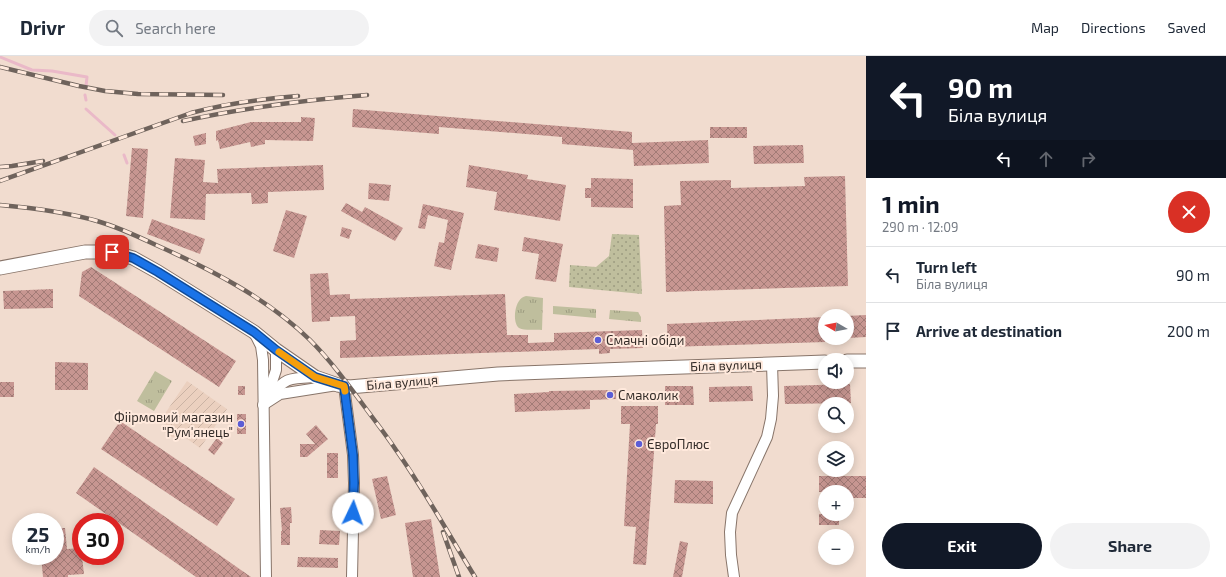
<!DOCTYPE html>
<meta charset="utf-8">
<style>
:root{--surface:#fff;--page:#f2f2f3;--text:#1f2937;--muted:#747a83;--line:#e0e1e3;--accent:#111827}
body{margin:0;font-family:"Exo 2",sans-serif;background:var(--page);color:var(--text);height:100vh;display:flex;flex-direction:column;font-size:15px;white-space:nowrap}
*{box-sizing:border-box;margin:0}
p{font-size:13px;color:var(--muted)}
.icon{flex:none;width:22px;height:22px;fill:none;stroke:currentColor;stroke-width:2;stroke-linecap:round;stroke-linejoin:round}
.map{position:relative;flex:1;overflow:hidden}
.sheet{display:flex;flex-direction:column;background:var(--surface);width:360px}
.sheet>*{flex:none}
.banner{background:#111827;color:#fff;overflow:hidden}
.needle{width:26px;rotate:279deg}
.tools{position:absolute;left:818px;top:253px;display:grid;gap:8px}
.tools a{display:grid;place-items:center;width:36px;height:36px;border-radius:50%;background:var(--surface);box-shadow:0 2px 10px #0003;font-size:20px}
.speed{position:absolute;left:12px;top:457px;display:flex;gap:8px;font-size:20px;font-weight:700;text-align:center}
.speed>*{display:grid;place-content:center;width:52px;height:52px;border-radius:50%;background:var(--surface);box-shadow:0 2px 10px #0003;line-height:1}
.speed small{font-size:10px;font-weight:400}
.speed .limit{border:6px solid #d22;background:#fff;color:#111}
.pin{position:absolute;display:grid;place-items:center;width:34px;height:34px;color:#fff;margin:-17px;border-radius:8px;box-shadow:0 2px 6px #0006}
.me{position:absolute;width:44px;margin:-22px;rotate:3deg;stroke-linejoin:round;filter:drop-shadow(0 0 3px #0008)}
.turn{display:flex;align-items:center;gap:14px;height:84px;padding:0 16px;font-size:18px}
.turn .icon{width:52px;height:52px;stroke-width:2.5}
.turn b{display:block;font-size:28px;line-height:34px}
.lanes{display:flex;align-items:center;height:38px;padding:0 16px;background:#0003;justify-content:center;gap:20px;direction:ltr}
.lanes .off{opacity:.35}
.round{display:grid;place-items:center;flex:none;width:42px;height:42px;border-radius:21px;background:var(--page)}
.overview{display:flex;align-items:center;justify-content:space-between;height:68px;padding:0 16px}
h1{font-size:24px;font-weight:700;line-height:30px;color:var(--accent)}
.primary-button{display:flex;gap:8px;margin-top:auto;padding:8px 16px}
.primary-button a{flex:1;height:46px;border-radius:24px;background:var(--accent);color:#fff;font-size:16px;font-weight:700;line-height:46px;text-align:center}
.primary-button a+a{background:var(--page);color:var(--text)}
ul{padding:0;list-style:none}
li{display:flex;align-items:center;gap:12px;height:56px;padding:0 16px;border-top:1px solid var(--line)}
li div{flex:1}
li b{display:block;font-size:15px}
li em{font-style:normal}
header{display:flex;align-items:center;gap:24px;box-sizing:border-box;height:56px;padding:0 20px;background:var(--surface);border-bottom:1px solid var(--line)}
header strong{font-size:19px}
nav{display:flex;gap:22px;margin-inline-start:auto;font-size:14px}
.search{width:280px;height:36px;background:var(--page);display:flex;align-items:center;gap:10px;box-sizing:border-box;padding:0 14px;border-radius:22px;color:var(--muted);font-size:15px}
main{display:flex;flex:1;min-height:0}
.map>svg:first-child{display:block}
.industrial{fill:url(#industrial-furrows)}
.grass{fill:url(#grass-tufts)}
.garden{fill:url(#garden-dots)}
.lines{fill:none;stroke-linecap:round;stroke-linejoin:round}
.stream{stroke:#eab9c8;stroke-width:3}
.building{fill:url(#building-cross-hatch)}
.minor-casing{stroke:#88756a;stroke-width:12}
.tertiary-casing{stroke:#88756a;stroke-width:15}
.minor{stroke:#fff;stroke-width:10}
.tertiary{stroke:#fff;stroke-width:13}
.rail-casing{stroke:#6f635c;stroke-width:4.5}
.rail{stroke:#ffe9dc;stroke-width:3;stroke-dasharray:9;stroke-linecap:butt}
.route-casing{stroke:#114b97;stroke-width:10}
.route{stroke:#1a73e8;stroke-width:7}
.slow{stroke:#f59e0b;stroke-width:7}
.poi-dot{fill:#5b5dd5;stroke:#ffe9dc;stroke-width:1.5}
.labels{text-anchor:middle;stroke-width:4;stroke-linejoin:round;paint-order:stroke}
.poi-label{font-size:13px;fill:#352d29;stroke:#ffe9dc;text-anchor:start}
.street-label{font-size:13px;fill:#352d29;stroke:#ffe9dc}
</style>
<header>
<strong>Drivr</strong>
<div class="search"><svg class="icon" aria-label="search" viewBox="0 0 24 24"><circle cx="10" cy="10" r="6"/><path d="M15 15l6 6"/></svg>Search here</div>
<nav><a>Map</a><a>Directions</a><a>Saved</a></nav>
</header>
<main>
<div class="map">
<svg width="866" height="521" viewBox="0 0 866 521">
<defs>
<pattern id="industrial-furrows" width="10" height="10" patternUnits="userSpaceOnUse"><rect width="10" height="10" fill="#ebd0bf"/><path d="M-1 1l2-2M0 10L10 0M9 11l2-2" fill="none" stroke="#cab3a4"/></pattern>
<pattern id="grass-tufts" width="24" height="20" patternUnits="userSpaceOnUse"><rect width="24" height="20" fill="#bfbe9d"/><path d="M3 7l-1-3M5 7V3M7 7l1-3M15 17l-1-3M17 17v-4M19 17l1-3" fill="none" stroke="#9c9b80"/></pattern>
<pattern id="garden-dots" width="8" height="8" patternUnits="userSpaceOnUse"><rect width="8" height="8" fill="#bfbe9d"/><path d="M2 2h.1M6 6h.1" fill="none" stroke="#9c9b80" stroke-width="1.8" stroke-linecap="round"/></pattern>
<pattern id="building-cross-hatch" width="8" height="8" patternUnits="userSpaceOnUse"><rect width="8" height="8" fill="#c79691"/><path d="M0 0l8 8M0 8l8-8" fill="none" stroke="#a27b76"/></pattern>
</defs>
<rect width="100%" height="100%" fill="#f1dccf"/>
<polygon class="industrial" points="187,325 227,353 200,392 183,380 179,385 164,376 168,370 160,365"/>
<g class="grass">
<path d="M526,240L543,242L542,274C535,273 525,275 519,272C512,267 514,242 526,240Z"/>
<polygon points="553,250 596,253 596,262 553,258"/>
<polygon points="610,254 638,256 641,261 641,266 609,263"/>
<polygon points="155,315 172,325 154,355 137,345"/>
</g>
<polygon class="garden" points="612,178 639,179 642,238 569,231 570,209 596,211 609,200"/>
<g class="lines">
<g class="stream">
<polyline points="0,1 32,14 52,15 87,21 86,30"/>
<polyline points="85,39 86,44"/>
<polyline points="86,53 115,79"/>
<polyline points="124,99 127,107"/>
</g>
</g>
<g class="building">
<polygon points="353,53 632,76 632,87 708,84 709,107 634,110 633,94 562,88 562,81 439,71 439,78 352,71"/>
<polygon points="301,61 315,62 313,85 265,84 265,88 251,91 250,86 220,93 218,84 216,85 216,75 251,66 301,66"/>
<rect x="710" y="71" width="37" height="11"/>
<polygon points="206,77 206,88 195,90 193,80"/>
<polygon points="803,89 804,107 754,108 753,90"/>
<polygon points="132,92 148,93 143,162 126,160"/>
<polygon points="175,102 205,104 203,126 218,127 217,113 323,109 324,134 268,136 268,147 252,148 251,137 206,138 205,164 170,162"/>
<polygon points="469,109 528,119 527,123 566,129 560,165 494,154 497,136 466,131"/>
<polygon points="845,120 848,230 666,236 664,150 681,149 680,125 731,124 731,132 805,130 804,121"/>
<polygon points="591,122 633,123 633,152 591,151 591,142 585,142 585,132 591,132"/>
<polygon points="369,127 391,129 389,145 368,143"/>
<polygon points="346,147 362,156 365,151 403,172 395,185 341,155"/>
<polygon points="423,148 464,157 451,214 434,210 439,186 444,187 448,164 428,159 425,173 418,172"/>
<polygon points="286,154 307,160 294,202 273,195"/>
<polygon points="152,163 205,183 200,198 147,178"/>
<polygon points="342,171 352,174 349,183 340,180"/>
<polygon points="524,181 563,188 556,226 535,223 539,198 522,195"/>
<polygon points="478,188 499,192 497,206 475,202"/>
<polygon points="91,211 236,305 219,331 79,240 82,216"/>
<polygon points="328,217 330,239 350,238 350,243 505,238 507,279 528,279 528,287 554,286 554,277 642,274 643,292 610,293 610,297 599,298 599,293 340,302 340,285 356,284 355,260 330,261 330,265 312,266 310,218"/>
<polygon points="53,233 53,252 4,253 3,235"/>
<polygon points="866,259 866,281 848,282 847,260"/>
<polygon points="825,261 825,286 668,291 667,268"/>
<polygon points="55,306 88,307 88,334 55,334"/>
<rect x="0" y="326" width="14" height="15"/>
<polygon points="850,328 851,347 785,348 784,330"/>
<rect x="238" y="330" width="7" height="9"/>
<polygon points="665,330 693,330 694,349 665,349"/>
<polygon points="752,330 753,345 709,346 709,331"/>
<polygon points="616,334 616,343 590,344 590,353 515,356 514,338 549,336 549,335"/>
<polygon points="621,350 658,350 658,368 656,368 646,509 633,508 636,471 624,470 630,368 621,368"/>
<rect x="237" y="358" width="9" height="20"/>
<polygon points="120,365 235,443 217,470 101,393"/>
<polygon points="316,369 328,383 307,401 300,401 300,388 315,388 306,378"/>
<polygon points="217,382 223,387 214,399 208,394"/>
<rect x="327" y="397" width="11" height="25"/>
<polygon points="94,411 251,521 196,521 76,437"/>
<polygon points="387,420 396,459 381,463 372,423"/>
<polygon points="819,420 866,420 866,442 847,442 847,436 819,436"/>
<polygon points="675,424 713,425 713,448 674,447"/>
<polygon points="291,451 292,467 290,467 290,489 281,489 281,475 282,475 280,452"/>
<rect x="819" y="458" width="20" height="11"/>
<polygon points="431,463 440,521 413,521 405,467"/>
<polygon points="55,472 65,472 67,493 81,492 84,518 68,519 68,521 43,521 41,500 55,500"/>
<polygon points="320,474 340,475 339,489 319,488"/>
<polygon points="680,485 688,487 682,521 673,521"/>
<polygon points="298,501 338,502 338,512 297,511"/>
</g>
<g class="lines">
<defs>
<g id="minor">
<polyline points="255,278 261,290 263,304 266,521"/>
<polyline points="344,330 353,399 354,427 352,521"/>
<polyline points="268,338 276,314 276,294"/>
<path d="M269,342C285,321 290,322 315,321"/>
<polyline points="263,349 280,338 337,329"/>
<polyline points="734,521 731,499 730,476 732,457 767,381 771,363 773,340 772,308"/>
</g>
<g id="tertiary">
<polyline points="0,212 85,196 112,196 133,202 158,216 254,276 276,294 315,321 338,329 349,331 498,318 655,312 825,306"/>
<polyline points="847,305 866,305"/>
</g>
</defs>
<use href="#minor" class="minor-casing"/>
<use href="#tertiary" class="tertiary-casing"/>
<use href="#minor" class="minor"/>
<use href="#tertiary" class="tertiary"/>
<defs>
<g id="rail">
<polyline points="0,11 79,30 105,35 138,38 223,39"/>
<path d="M183,65C243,52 305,44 367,39"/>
<polyline points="0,111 12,110 43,105"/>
<path d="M0,125L191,57C227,47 261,43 298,40"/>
<path d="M0,149C33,152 66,156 97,165C118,171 137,180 156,189C210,213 267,242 310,284C330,304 347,327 364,350C375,365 386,379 396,394C425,435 449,479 475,521"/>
<polyline points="443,476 459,521"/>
</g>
</defs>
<use href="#rail" class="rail-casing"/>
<use href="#rail" class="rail"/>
</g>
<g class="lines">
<defs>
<polyline id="route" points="112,196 133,202 158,216 254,276 276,294 315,321 344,330 353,399 354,427 353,457"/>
</defs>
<use href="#route" class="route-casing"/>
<use href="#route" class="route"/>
<polyline class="slow" points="279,296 315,321 344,330 345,335"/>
</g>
<g class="poi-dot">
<circle cx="598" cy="284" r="4"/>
<circle cx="610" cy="339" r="4"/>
<circle cx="241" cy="368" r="4"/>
<circle cx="639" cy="388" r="4"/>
</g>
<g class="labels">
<g class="poi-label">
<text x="606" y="289">Смачні обіди</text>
<text x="618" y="344">Смаколик</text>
<text x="233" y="366" text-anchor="end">Фіірмовий магазин<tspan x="233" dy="15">"Рум'янець"</tspan></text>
<text x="647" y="393">ЄвроПлюс</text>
</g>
<g class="street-label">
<text transform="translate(726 309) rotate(-2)" y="5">Біла вулиця</text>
<text transform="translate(402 326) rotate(-5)" y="5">Біла вулиця</text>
</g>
</g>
</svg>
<div class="tools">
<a><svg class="needle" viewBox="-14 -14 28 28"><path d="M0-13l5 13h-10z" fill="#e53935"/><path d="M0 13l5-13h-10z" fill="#747a83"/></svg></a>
<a><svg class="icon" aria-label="sound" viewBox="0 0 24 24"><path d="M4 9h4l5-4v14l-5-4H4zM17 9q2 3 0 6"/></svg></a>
<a><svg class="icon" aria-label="search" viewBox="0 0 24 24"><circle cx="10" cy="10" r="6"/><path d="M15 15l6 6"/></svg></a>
<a><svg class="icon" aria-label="layers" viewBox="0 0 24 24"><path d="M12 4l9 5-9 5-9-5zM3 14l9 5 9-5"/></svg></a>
<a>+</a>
<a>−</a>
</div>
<div class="speed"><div>25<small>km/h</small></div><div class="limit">30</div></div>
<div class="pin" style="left:112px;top:196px;background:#d93025"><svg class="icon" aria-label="arrive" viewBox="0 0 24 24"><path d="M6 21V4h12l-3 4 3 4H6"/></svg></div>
<svg class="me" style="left:353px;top:457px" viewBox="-20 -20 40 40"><circle r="19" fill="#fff"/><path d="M0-13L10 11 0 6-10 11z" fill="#1a73e8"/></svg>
</div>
<section class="sheet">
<div class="banner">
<div class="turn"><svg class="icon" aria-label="left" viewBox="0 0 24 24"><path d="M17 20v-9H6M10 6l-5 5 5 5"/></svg><div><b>90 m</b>Біла вулиця</div></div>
<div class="lanes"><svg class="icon" aria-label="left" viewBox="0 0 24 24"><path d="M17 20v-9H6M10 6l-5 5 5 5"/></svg><svg class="icon off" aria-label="ahead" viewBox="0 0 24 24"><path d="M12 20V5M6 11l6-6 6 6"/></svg><svg class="icon off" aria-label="right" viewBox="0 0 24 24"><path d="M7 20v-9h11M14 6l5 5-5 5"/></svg></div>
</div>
<div class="overview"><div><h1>1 min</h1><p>290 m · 12:09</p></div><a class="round" style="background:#d93025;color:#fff"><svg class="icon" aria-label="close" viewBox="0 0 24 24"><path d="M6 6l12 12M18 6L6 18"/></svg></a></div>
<ul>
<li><svg class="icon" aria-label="left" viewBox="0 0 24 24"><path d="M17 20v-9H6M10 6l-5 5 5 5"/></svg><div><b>Turn left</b><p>Біла вулиця</p></div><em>90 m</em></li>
<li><svg class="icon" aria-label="arrive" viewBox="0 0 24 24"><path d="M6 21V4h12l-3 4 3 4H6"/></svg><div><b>Arrive at destination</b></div><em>200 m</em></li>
</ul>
<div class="primary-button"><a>Exit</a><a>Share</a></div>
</section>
</main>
